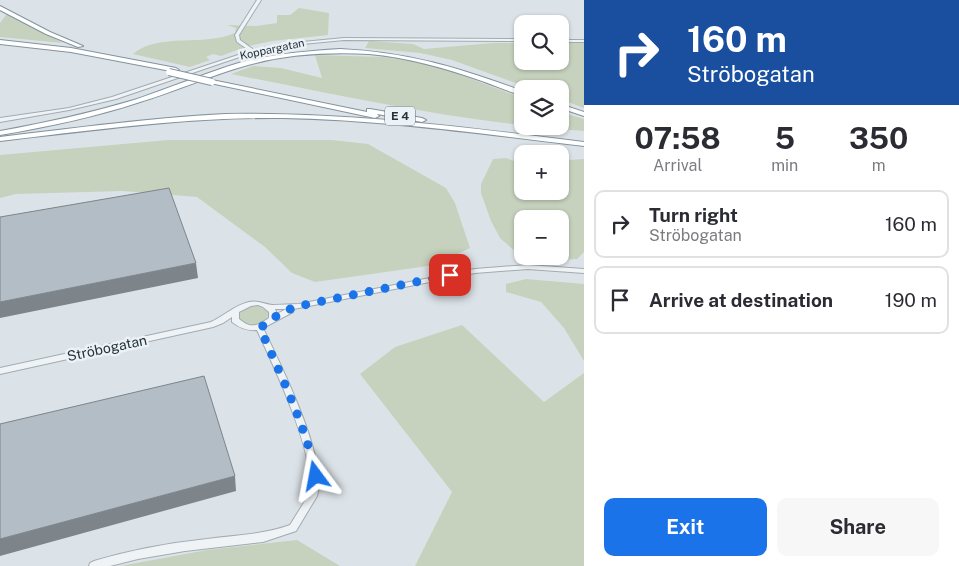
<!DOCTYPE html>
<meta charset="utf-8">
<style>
:root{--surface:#fff;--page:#f7f7f7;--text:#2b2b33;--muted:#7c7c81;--line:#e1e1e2;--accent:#1a73e8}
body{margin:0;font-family:"Public Sans",sans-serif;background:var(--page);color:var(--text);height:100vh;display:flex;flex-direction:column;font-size:19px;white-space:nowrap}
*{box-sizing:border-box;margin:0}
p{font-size:16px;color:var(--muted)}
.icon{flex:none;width:28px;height:28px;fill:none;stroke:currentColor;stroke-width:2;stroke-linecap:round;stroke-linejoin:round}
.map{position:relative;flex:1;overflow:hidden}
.sheet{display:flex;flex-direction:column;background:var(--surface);width:375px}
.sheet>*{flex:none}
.banner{background:#1a4fa0;color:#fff;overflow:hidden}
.tools{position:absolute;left:514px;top:15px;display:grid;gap:10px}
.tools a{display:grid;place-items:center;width:55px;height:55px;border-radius:10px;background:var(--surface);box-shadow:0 1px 4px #0004;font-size:25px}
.pin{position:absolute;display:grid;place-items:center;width:42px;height:42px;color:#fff;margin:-21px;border-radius:10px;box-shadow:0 2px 8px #0006}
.me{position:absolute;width:55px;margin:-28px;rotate:347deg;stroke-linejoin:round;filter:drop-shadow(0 0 4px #0008)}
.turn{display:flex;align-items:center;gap:18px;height:105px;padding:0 20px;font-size:22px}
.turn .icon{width:65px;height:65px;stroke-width:2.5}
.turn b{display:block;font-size:35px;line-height:42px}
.eta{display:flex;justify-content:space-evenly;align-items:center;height:85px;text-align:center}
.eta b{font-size:30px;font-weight:700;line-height:35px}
.button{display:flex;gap:10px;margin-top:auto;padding:10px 20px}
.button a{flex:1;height:58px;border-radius:10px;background:var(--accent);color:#fff;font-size:20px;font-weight:700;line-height:58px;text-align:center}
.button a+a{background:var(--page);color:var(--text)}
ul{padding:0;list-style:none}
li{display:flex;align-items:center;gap:15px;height:68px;margin:0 10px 8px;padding:0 10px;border:2px solid var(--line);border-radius:10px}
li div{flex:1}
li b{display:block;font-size:19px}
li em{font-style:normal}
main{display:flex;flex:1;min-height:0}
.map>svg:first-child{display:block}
.green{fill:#c6d2bd;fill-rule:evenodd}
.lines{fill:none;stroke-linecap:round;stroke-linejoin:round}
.minor-casing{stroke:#a1abb2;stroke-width:2}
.highway-casing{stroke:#83939f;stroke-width:2}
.minor{fill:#eff3f6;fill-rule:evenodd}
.highway{fill:#fff;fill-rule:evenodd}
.highway-bridge-casing{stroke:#83939f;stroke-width:8;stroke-linecap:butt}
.highway-bridge{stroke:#fff;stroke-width:6}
.shaded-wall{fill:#7d848a}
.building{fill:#b3bdc5;stroke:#7d848a}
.route{stroke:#1a73e8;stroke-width:9;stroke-dasharray:0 16.2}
.labels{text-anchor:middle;stroke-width:5;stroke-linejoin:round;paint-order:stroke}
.far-street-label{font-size:11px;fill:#25343f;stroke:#ecf2f5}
.shield{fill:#ecf2f5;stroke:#616d76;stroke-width:1}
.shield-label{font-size:12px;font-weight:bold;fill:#25343f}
.street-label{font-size:14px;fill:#25343f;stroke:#ecf2f5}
</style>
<main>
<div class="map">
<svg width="584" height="566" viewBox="0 0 584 566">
<rect width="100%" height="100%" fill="#dce3e8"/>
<g class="green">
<path d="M299,8L329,13L328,35L273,41L248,46L221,56L213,54L206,57L210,60L190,67L133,54C159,32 204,47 235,33L236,28L227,25L256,26L277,23V15H290Z"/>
<polygon points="7,14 14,17 63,43 0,37 0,23"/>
<polygon points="369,41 413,44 424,49 493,43 522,43 522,61 560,61 560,42 584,42 584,108 560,99 560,89 532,89 452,60 420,53 365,48"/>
<path d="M315,55L383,57L432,64L522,98V126H560V112L584,119V131C465,123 348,97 231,74L253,66L281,68L322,78Z"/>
<polygon points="168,140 332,140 368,144 446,188 455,203 470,248 435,265 315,282 292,273 265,247 197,197 123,191 16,194 0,198 0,155"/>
<path d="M506,158L522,164V191H560V165L568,160L584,159V252L577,259L533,261L518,254L500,238L491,221L481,193V184L493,159ZM522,219H560V256H522Z"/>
<polygon points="526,279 584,284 584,361 564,328 541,302 506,292 506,284"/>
<polygon points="256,305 269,312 267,320 258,325 242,322 239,318 241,310"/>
<polygon points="462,325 544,402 584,373 584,566 415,566 452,492 360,374 395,347"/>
<polygon points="297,540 340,566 120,566 207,550"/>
</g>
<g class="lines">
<defs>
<g id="minor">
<polygon points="257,0 261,0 239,35 240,40 254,50 282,44 344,38 522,39 522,41 344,40 282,46 254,52 116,99 69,110 0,122 0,118 69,108 112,97 250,51 237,42 235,35"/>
<rect x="560" y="40" width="24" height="2"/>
<path d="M528,265L584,269V273L528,269L475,273L299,308L293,309L294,310L293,312L263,328C280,363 329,461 317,496L296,531L263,542L185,551L138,559L110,566H89L90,563L94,561C131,550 169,543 207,539C235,535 262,535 290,525L308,496C320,461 273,365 257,330C247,331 240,328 232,322V317L223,323L213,327L0,374V368L211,322C224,316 235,305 249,302C258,300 264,304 272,305C280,305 290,304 299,304L475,269ZM258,305L263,307L269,312V318C257,326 251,329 239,319V312L251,306ZM275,309H286L277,314Z"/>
</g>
<g id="highway">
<polygon points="0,6 50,32 83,46 78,47 46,34 0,10"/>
<polygon points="0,40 71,48 176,68 179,70 176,72 71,52 0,44"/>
<path d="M340,49C408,52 460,68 522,91V95C508,92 494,85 479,80C444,68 407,57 369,54C328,52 287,54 248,65C211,75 177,91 140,102C95,117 47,127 0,135V131C45,123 90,113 134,100C170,88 205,73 242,62C274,54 307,51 340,49Z"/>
<polygon points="212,80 367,112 367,109 370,109 422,118 426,120 422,122 377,114 379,116 375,118 210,83 209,82"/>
<polygon points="560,104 584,112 584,116 560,108"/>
<path d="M225,114C345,112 465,127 584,142V146C484,134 383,120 283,118C188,117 94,130 0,141V137C75,128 149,118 225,114Z"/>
</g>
</defs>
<use href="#minor" class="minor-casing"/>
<use href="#highway" class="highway-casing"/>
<use href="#minor" class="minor"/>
<use href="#highway" class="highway"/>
<defs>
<polyline id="highway-bridge" points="169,72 212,82"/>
</defs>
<use href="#highway-bridge" class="highway-bridge-casing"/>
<use href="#highway-bridge" class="highway-bridge"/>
</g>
<g class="shaded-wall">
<polygon points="196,263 198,278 0,318 0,302"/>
<polygon points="235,476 236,491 0,556 0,539"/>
</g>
<g class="building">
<polygon points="169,188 196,263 0,302 0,217"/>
<polygon points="204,376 235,476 0,539 0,424"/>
</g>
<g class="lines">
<path class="route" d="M316,476C305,424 281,376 260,328L282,312L299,306L450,275"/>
</g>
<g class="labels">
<g class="far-street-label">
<text transform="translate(272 49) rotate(-12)" y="4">Koppargatan</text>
</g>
<rect class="shield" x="385" y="106.5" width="30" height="19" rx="4"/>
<g class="shield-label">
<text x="400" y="120">E 4</text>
</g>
<g class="street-label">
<text transform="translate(107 348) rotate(-12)" y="5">Ströbogatan</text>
</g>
</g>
</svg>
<div class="tools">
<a><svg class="icon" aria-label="search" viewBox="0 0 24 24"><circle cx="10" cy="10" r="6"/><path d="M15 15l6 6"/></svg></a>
<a><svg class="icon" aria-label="layers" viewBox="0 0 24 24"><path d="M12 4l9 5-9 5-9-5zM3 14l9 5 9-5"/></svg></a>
<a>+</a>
<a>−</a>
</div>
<div class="pin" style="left:450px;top:275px;background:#d93025"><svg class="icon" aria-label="arrive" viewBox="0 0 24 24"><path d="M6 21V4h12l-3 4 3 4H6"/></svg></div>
<svg class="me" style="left:316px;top:476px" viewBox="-20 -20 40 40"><path d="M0-17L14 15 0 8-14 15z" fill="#1a73e8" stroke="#fff" stroke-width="4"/></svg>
</div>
<section class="sheet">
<div class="banner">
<div class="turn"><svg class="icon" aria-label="right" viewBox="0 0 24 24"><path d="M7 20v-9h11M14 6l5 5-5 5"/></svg><div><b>160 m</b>Ströbogatan</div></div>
</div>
<div class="eta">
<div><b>07:58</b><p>Arrival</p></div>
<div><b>5</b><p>min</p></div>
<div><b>350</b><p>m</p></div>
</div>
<ul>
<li><svg class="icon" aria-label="right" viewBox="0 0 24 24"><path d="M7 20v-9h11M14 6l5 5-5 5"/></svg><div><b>Turn right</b><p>Ströbogatan</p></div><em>160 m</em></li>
<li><svg class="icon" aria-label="arrive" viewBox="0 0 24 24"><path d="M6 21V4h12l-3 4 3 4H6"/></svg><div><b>Arrive at destination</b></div><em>190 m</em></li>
</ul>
<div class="button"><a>Exit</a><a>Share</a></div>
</section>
</main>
